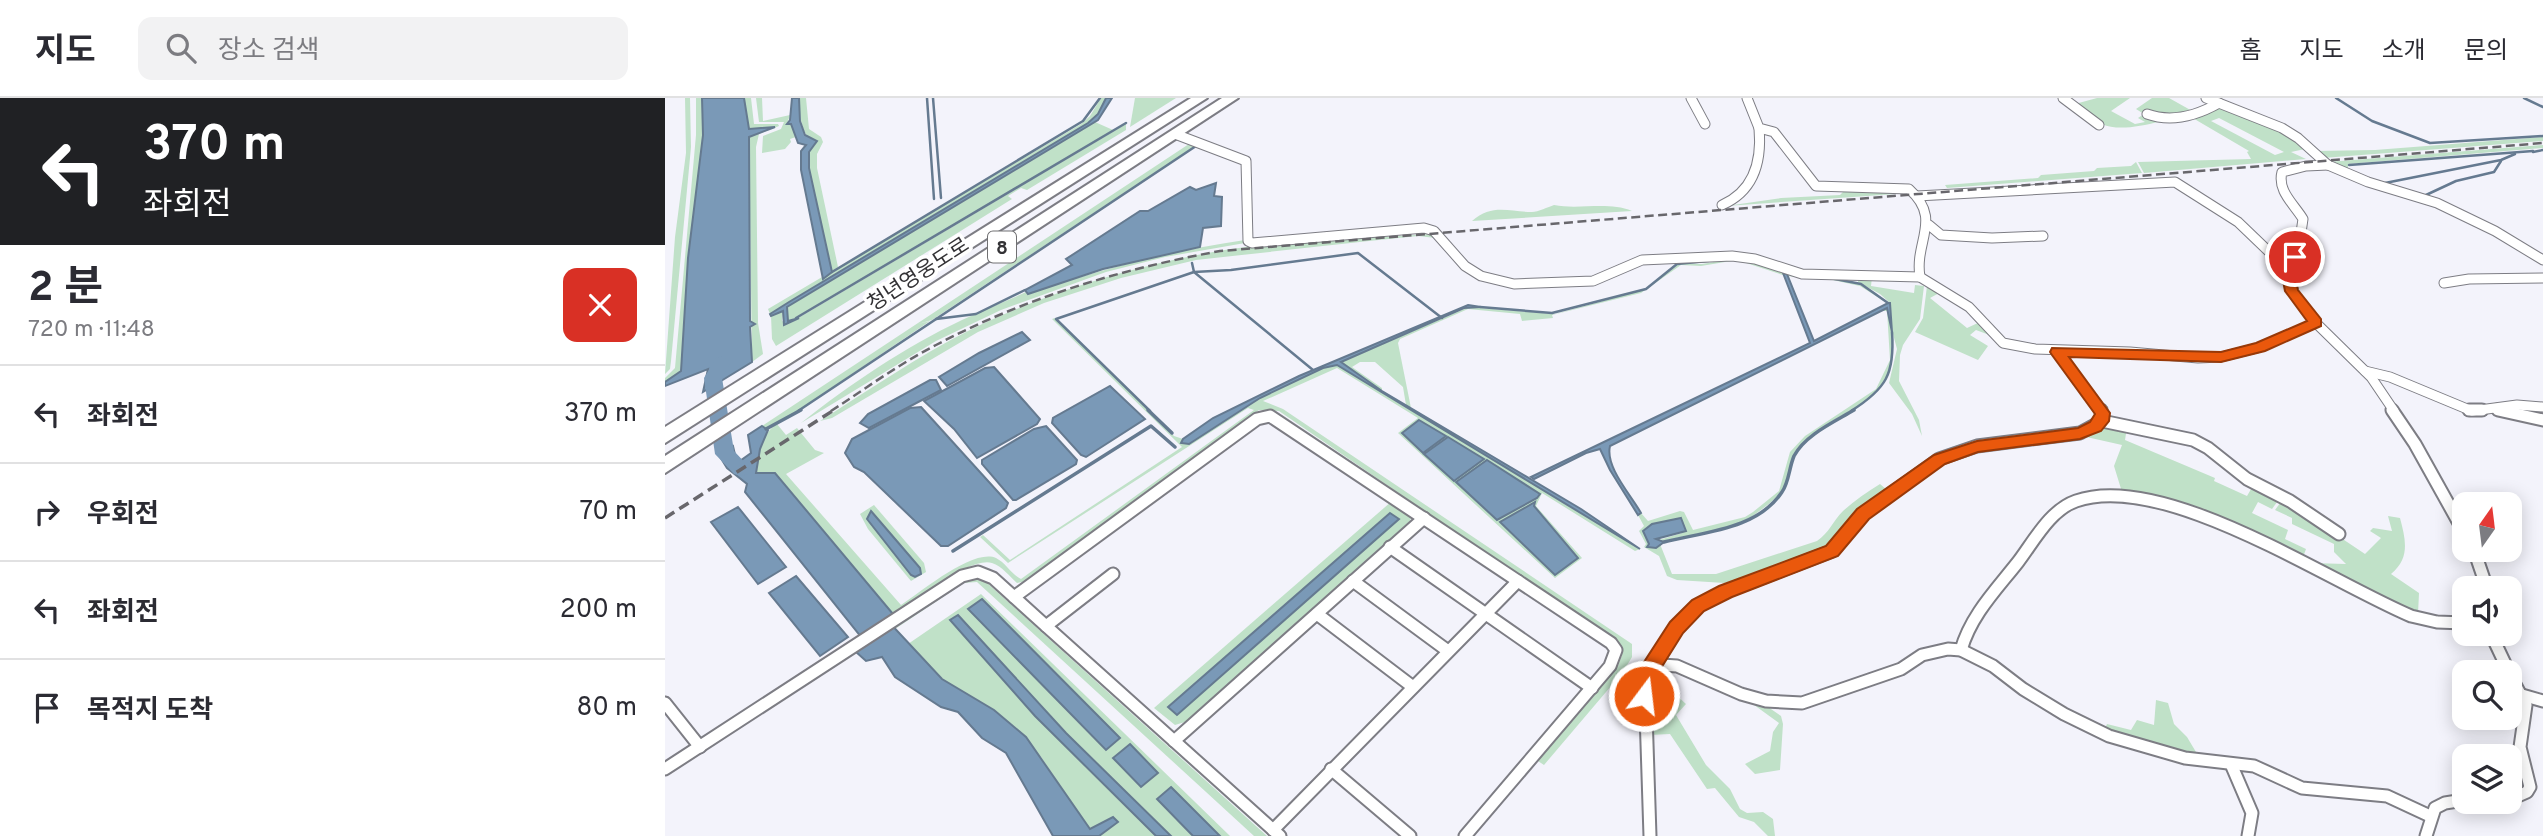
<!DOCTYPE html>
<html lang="ko">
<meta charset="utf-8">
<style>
:root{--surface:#fff;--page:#f2f2f3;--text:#2b2b33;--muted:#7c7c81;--line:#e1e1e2}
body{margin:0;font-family:Overpass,"Noto Sans KR",sans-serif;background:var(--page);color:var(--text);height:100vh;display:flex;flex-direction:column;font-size:26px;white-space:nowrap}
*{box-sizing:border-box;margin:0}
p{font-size:23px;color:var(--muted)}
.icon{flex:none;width:38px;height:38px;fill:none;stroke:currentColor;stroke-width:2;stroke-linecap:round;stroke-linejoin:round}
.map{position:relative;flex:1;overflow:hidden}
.details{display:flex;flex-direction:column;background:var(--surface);width:665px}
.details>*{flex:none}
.top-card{background:#202124;color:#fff;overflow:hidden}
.needle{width:46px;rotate:14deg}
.buttons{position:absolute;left:1787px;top:394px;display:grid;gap:14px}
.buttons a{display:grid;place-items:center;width:70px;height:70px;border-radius:14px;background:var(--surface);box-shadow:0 4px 18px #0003;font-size:35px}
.pin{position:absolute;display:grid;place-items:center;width:60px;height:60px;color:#fff;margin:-30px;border:4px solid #fff;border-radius:50%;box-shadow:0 2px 7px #0007}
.me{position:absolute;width:77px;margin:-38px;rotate:15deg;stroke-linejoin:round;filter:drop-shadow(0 0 5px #0008)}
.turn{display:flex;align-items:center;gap:24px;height:147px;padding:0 28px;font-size:32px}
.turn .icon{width:91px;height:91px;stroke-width:2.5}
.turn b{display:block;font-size:49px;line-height:60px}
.round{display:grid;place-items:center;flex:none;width:74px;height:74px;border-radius:14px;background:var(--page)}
.head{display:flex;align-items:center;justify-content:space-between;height:119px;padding:0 28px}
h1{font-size:42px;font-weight:700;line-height:52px}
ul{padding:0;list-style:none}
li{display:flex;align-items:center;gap:21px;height:98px;padding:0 28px;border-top:2px solid var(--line)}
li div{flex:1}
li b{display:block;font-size:26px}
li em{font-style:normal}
header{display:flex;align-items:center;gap:42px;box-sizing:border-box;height:98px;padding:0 35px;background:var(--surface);border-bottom:2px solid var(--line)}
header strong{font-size:33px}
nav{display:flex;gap:38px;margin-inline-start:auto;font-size:24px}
.search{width:490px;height:63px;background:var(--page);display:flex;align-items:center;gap:18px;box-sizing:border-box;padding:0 24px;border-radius:14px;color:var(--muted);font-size:26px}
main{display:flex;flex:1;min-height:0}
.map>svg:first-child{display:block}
.green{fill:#c0e1c8;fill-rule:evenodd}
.water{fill:#7a99b7;stroke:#657a90;stroke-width:2}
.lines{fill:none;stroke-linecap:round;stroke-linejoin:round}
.stream-far1{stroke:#657a90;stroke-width:2.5}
.stream{stroke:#657a90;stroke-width:3.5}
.river{fill:#7a99b7;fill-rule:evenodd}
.minor-far1-casing{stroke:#7d7d84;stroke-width:11}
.minor-casing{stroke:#7d7d84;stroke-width:15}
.motorway-casing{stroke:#7d7d84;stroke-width:4}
.minor-far1{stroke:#fff;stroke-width:9}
.minor{stroke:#fff;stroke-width:11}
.motorway{fill:#fff;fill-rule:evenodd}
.rail-far1{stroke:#68676c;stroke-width:2.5;stroke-dasharray:9 4.5;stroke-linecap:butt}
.rail{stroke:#68676c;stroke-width:3.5;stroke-dasharray:11 6;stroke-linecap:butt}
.route{fill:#ea580c;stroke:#983908;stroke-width:2}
.labels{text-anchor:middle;stroke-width:7;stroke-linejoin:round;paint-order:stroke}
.shield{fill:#fff;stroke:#707072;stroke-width:2}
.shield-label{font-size:19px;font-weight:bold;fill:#333235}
.street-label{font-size:21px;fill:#333235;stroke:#fff}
</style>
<header>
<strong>지도</strong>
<div class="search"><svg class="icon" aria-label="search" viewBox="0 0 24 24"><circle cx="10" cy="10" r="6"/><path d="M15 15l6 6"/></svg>장소 검색</div>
<nav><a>홈</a><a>지도</a><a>소개</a><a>문의</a></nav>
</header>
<main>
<section class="details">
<div class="top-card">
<div class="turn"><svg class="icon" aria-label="left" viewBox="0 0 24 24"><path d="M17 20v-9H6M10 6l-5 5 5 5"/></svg><div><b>370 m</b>좌회전</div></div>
</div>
<div class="head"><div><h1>2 분</h1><p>720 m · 11:48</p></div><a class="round" style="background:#d93025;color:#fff"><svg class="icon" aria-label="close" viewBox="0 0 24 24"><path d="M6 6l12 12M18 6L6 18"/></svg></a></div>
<ul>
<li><svg class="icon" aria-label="left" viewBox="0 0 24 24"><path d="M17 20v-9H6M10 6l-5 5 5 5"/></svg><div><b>좌회전</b></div><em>370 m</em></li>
<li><svg class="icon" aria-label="right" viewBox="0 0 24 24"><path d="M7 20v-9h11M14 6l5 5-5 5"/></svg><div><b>우회전</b></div><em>70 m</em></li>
<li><svg class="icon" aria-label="left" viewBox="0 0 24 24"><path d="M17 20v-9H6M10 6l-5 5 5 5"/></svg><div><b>좌회전</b></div><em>200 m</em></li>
<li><svg class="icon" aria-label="arrive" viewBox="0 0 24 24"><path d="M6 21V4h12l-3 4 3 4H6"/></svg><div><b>목적지 도착</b></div><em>80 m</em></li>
</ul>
</section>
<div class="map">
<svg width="1878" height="738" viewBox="0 0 1878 738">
<rect width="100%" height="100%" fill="#f3f3fb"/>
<g class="green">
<polygon points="20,0 25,0 26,49 6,263 5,271 0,276 10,139 21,55"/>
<polygon points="31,0 37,0 38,37 23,160 16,273 0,284 0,280 10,270 31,37"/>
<polygon points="79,0 86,0 89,26 113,26 114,28 94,36 91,49 93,225 98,256 87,264 84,39 110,29 84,32"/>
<polygon points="91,0 97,0 98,23 125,17 122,26 126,26 131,39 125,41 126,44 120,51 97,55 98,38 116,31 119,24 94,24"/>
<path d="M134,0H141L144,31L156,39L158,44L152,56V70L173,169L166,174L144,70V54L150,47C135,34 135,19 134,0Z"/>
<polygon points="436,0 441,0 433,16 423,25 105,216 103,211 416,26 425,18"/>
<polygon points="470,0 511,0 465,29"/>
<path d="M1432,0H1465L1446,13L1470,26L1480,24L1473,20L1479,16L1471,11L1487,0H1504L1529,14C1505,20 1460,37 1437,26C1427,21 1418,13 1410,6Z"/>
<path d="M1556,7L1621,34L1640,51L1626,54L1641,61L1479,75L1473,64L1586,61L1582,54L1584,53L1526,19ZM1554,20L1619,54L1610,57L1546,23Z"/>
<polygon points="430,24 448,32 123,224 122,209"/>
<polygon points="461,26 461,32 362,92 356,90 343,98 347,101 111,248 107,241 106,218 118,213 117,223 123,226"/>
<polygon points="1878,39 1878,43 1658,60 1651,53 1710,52"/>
<polygon points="527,44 533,46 267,222 253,226 265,223 128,316 100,330 97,328"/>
<polygon points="1878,47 1878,50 1683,66 1683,72 1663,64"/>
<polygon points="1471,64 1477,75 1282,90 1280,87 1373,80 1376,77 1429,73 1432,70 1466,68"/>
<polygon points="1179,93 1245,95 1061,108 1116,100 1175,97"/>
<path d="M889,107C914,112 943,103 967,113L807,123C827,105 845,114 867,114C873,114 883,109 889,107Z"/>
<path d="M766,136L771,140L753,138L704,143L531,162L456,180L379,205L313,234L167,320L155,323C204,292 253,258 305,232C380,195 465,169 548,154C619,142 694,141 766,136Z"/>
<path d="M580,142V145L500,159L441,174L336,212L271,243L136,325C185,286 240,249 297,222C318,212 340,204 361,194L363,196C436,171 504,153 580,142Z"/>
<polygon points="1067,161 1192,185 1211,195 1222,205 1195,188 1163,181 1121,178 1072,162 1036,168 1016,167 976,195 887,217 888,220 857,223 855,216 803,211 735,241 733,245 746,310 741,307 738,289 710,264 695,264 687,269 717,290 717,293 676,264 804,209 890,216 982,191 1015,165 1037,166"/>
<path d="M1193,179H1207L1206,188L1249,195L1250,187L1259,188L1255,221L1238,247L1235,257L1234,283L1254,322L1257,338L1247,316L1224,285L1232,251L1228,236C1231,315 1179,303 1136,347C1123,361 1126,376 1118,391C1113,400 1095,413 1086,419C1070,430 1019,438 998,443H991L1017,435L987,426L983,430L981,441L984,446H995L1007,476H1051L1152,443C1164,435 1168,423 1178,413C1189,403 1202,394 1215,386L1222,392L1189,417L1165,447L1151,456L1060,485L1012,482L1002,478L994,458L979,449L981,446L974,433L979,428L973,417L976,415L983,423L1015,413L1019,414L1028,432L1080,419L1088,414L1114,393L1125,354L1140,338L1211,291L1225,262L1222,213H1216L1223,211L1227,231L1225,205L1215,196L1193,184Z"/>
<polygon points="1262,188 1276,194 1265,200 1302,230 1315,224 1327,238 1311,232 1305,237 1323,248 1313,262 1250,234 1258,220"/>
<path d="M390,220L509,338L518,341L516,345L524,346C551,323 637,272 672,267L975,451L970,453L877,395L871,408L917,460L890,480L733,335L753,320L672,270L598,303L618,311L967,546V559L958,574L879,667L873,663L953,568L957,557L955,547L614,313L594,312L587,317L361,483L352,485C345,479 337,468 327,465C305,458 248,504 228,516L130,399L91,375C93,357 96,336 112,326L121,337L132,330L150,352L159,355L121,376L236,507C256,494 308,450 331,460C341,465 346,476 356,481L589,312L583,310L343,465L315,439L318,437L345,462L517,349L387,221Z"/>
<polygon points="1439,325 1462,329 1460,342 1550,380 1549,383 1582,398 1589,386 1615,400 1607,411 1593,404 1587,415 1623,432 1620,441 1641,451 1637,462 1490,398 1457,394 1449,368 1457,347 1417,338"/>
<path d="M1618,401L1700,456L1716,440L1705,433L1708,430L1727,433L1723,418L1735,420C1741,443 1745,460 1726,476L1754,495L1753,516L1646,465L1681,466L1669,454V446L1627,426V420L1610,412Z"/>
<polygon points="727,403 746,419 745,423 520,624 510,627 489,610"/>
<polygon points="209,407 259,465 261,474 246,483 203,431 195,416"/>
<polygon points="314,479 320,483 602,738 589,738 312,484 299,485 230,531 227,528 298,482"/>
<polygon points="316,496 565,738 434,738 453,724 448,719 425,732 376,659 299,596 277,581 243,546"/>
<polygon points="1003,570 994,581 1021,606 1011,617 1041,667 1065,691 1075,711 1082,715 1098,714 1108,721 1110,738 1103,738 1089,724 1074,719 1050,690 1042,691 1005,636 985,637 985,582 991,573"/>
<polygon points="1491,602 1503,605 1509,626 1522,639 1534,659 1439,633 1442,626 1466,632 1472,622 1489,627"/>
<polygon points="1085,604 1103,609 1116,618 1118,626 1115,672 1090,676 1080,666 1105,653 1108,634 1114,625"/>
</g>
<g class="water">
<polygon points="37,0 79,0 84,31 110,29 84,39 85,223 90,226 85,229 87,264 38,294 43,271 0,288 0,284 16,273 23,160 38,37"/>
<polygon points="127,0 134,0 135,23 140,37 152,43 144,54 144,70 167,174 158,181 136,72 136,53 141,47 133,45 126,26 122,26 125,22"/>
<polygon points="441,0 447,0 433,22 122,209 123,223 134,220 119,227 118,213 106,218 105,216 124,204 423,25 433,16"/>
<polygon points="551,85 549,98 557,99 556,128 538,130 535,149 438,171 363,196 360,192 407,167 401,161 475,113 483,113 525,89 531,92"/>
<path d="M1118,175L1122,176L1149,243L1223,205H1225L1227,234L1222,210L945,348C940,369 966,397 976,415L973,417L945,372L935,351L921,355L869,381L866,379L1145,245Z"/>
<polygon points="803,207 816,209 799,210 676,264 717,293 916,411 975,451 672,267 658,270 595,300 524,346 516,345 518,341 548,320 634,278"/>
<polygon points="357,234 365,242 282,288 274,279 314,255"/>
<polygon points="329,269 375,321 372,326 312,360 289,331 259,303 320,270"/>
<polygon points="265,282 271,282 276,292 204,330 195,325 203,316"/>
<polygon points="445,288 480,321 421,359 416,357 387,325 388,320"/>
<polygon points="256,309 343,405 341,410 283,448 276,448 199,374 189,369 180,355 187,341 245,310"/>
<polygon points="754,322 781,338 758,355 737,335"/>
<polygon points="97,328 103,332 95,351 91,375 110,375 228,516 222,522 277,581 329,612 361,639 425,731 448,719 453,724 434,738 388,738 341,655 317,640 293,614 276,609 230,579 217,559 201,563 190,553 201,545 80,394 82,386 62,370 54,357 68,348 72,365 86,355 83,337"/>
<polygon points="381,328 412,362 411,366 351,402 348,402 317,366 317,362 369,331"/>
<polygon points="783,339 819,361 789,383 759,356"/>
<polygon points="822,362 875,396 872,400 832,422 791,384"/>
<polygon points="870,404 869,408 913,460 890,477 835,424"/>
<polygon points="73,409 121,469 93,486 46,424"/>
<polygon points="206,413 255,470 256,476 250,479 246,477 202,421"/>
<polygon points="725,415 734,421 512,617 503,609"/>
<polygon points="1016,420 1021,433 991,441 999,444 991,450 982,449 984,446 978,433 987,426"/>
<polygon points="131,478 183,539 155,558 104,495"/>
<polygon points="317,501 455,640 441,652 303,511"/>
<polygon points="293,517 401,635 506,738 491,738 370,618 285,522"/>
<polygon points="465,646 493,675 476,689 448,660"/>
<polygon points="506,689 555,738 528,738 492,701"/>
</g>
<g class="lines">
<g class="stream-far1">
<polyline points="262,0 269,101"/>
<polyline points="268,0 276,100"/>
<polyline points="1671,0 1707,23 1765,45 1878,38"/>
<polyline points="1859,0 1878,9"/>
<polyline points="1868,54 1878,52"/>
<polyline points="1684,67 1868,53"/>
<polyline points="1720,85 1836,62 1850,56"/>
<polyline points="1761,97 1791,83 1829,74 1836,63"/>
<polyline points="527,165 529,174 648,272"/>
<polyline points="167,174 418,23 435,0"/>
<polyline points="1165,180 1196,186 1223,205"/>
<polyline points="815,209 887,215 981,191 1012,166 1052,162"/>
<polyline points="131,220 461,25"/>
<polyline points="271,221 311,216 360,192"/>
<polyline points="133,313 531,48"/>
<polyline points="485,313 391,221 529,174 566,172 693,155 777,220"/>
<path d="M1186,313C1221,291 1230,276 1227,234"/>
</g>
<g class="stream">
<polyline points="483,312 507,335"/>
<polyline points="101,331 136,312"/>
<path d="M999,444C1038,434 1092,432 1117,394C1124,384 1124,370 1129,358C1140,337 1169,324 1189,312"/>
<polyline points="288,453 486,328 510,349"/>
</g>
<polygon class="river" points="57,258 66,264 57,280 69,353 86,371 83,376 76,378 69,376 50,356 39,280 51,260"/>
<defs>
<g id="minor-far1">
<polyline points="1026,0 1040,26"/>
<path d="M1082,0L1094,30L1109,34L1151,88L1244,91C1278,121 1249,143 1255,179"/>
<polyline points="1398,0 1434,27"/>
<polyline points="1541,0 1617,30 1633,40 1663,67 1703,84 1772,105 1830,133 1878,162"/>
<path d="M1482,16C1507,25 1531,18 1554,5"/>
<path d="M510,36L581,63L583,143L587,145L759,130L769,133L800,168L816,178L849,186L928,183L977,162L1067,158L1090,161L1137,176L1255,179L1304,209L1338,245L1370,251L1465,254L1533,260L1556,259L1592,250L1651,225L1627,193L1624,182L1623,172L1634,148L1638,121C1629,106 1612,93 1617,74L1641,68L1663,67"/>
<polyline points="1252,98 1510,84 1573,124 1623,172"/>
<path d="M1057,107C1089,93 1097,63 1094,30"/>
<polyline points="1264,127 1276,137 1327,140 1378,138"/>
<polyline points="1779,185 1804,181 1878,180"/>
<polyline points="1651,225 1706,279 1729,313"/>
<polyline points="1393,254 1437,313"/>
<polyline points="1700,273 1725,279 1807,313 1852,307 1878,309"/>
<polyline points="1833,312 1839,313"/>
</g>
<g id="minor">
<polyline points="1727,312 1750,346 1799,434"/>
<polyline points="1804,312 1817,312"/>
<polyline points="1833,312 1878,322"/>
<polyline points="1437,323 1528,342 1543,350 1582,381 1625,403 1674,436"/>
<polyline points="725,449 927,590"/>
<polyline points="1809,452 1822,490"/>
<polyline points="688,483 783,553"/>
<polyline points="349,499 592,321 605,318 946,545 951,552 945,568 800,738"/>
<polyline points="652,516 748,589"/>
<polyline points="381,528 615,738"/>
<polyline points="1826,536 1844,574"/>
<path d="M1296,552C1306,517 1331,492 1353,464C1369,443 1385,412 1411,403C1498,372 1663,483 1746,518L1772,524L1799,525"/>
<polyline points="985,570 997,567 1012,568 1076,596 1101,603 1137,605 1236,571 1257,557 1283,551 1296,552 1328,568 1358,591 1399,616 1444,638 1520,660 1589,668 1637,690 1722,698 1765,718"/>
<polyline points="1844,575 1861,607 1855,649 1865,689 1862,694 1844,702"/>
<polyline points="1857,597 1878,603"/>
<polyline points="0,605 35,649"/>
<polyline points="509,643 759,420"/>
<polyline points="1566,666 1587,715 1583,738"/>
<polyline points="0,671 297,478 313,474 328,480 381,528 448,476"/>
<polyline points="666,671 745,738"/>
<polyline points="608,732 853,483"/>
<polyline points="985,738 980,584 994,555 1021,518 1033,507 1060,494 1167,453 1198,416 1274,361 1312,348 1415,335 1437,323 1436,312"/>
<polyline points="1761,738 1770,710 1780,705 1799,702"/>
</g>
<g id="motorway">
<polygon points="526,0 542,0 0,345 0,329"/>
<polygon points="557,0 573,0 0,375 0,358"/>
</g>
</defs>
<use href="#minor-far1" class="minor-far1-casing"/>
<use href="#minor" class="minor-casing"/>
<use href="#motorway" class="motorway-casing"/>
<use href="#minor-far1" class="minor-far1"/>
<use href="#minor" class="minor"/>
<use href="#motorway" class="motorway"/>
<path class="rail-far1" d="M166,313C200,291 234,266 271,247C360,200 456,171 555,153L1878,45"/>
<polyline class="rail" points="0,420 169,312"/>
</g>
<polygon class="route" points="1630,155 1637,159 1629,172 1633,192 1656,221 1656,228 1600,253 1556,264 1404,259 1445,315 1444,323 1436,333 1415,341 1313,354 1280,366 1204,421 1173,458 1067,499 1039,513 1018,535 993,575 986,605 979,607 973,605 970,584 979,564 1005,524 1027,502 1054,488 1161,448 1192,411 1269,357 1312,343 1413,330 1425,324 1430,316 1387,257 1385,254 1387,250 1556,254 1591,245 1642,223 1620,193 1616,172 1626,156"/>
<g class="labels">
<rect class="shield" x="323" y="133.5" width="28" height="31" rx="5"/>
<g class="shield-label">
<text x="337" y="156">8</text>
</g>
<g class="street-label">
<text transform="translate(253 176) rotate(-33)" y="7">청년영웅도로</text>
</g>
</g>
</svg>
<div class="buttons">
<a><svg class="needle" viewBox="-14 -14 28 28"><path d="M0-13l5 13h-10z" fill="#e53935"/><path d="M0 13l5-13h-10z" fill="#7c7c81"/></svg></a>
<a><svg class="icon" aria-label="sound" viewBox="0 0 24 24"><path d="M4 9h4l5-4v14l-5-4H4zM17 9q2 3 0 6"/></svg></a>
<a><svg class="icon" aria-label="search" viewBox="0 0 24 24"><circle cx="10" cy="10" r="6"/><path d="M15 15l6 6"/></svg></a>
<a><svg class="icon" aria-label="layers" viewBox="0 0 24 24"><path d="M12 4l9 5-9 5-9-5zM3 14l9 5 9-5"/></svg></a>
</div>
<div class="pin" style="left:1630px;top:159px;background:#d93025"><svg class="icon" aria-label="arrive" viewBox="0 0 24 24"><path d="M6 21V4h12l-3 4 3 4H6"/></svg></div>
<svg class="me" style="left:979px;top:598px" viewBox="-20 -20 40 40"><circle r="17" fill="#ea580c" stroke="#fff" stroke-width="3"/><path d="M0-11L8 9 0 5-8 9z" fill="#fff"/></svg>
</div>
</main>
